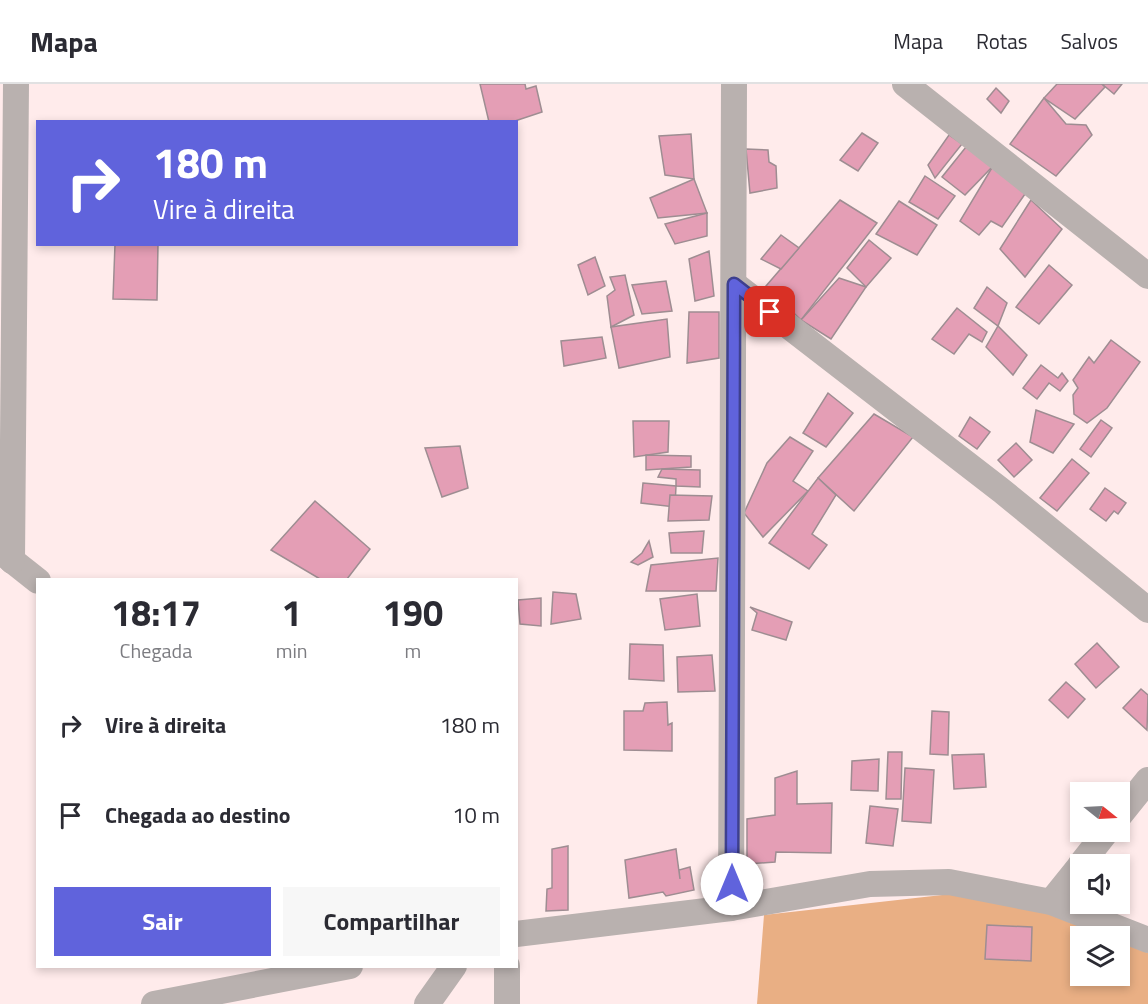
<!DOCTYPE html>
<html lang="pt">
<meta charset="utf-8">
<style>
:root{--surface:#fff;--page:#f7f7f7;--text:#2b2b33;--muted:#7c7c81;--line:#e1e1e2;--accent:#6063dc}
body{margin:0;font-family:"Titillium Web",sans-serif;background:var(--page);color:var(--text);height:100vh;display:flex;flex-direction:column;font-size:22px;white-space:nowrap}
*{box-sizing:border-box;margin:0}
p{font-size:20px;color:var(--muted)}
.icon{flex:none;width:33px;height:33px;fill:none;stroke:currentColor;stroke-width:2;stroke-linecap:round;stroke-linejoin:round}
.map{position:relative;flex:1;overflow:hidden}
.panel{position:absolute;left:36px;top:494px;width:482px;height:390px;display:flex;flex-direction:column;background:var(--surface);border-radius:0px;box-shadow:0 3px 9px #0003}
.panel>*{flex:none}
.hud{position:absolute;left:36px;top:36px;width:482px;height:126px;border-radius:0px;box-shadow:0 3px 9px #0003;background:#6063dc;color:#fff;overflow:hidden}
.needle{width:39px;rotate:108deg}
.tools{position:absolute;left:1070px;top:698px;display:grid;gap:12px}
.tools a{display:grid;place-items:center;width:60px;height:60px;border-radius:0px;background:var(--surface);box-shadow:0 3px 9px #0003;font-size:30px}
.pin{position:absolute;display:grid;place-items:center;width:51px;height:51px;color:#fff;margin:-26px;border-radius:12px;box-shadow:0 3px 9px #0006}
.me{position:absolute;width:66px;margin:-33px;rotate:0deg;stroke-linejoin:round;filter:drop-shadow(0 0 4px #0008)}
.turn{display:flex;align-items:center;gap:21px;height:126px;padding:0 18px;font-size:27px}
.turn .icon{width:78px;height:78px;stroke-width:2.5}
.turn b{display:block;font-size:42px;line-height:51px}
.eta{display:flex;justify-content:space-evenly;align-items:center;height:102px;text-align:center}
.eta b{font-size:36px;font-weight:700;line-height:42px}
.button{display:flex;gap:12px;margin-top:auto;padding:12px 18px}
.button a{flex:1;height:69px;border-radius:0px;background:var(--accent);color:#fff;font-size:24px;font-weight:700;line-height:69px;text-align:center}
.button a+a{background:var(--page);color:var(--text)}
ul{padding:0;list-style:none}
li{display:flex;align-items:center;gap:18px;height:90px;padding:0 18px}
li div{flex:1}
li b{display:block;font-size:22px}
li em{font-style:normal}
header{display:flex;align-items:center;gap:36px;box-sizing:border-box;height:84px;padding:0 30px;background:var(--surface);border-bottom:2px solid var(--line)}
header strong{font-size:28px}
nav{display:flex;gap:33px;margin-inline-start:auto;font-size:21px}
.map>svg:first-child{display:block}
.forest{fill:#e9af84}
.building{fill:#e49eb5;stroke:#9e8d92;stroke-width:1.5}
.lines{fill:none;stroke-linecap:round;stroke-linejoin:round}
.minor{stroke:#b9b1af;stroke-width:26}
.route-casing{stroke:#3e408f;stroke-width:15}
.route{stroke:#6063dc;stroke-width:10}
</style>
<header>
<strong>Mapa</strong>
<nav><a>Mapa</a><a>Rotas</a><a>Salvos</a></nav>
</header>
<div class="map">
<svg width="1148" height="920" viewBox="0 0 1148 920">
<rect width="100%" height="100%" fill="#ffebeb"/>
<polygon class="forest" points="951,810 1041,827 1104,852 1080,852 1080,891 1119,891 1119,858 1148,869 1148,920 757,920 764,831"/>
<g class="building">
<polygon points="480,0 525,0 526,5 536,2 542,28 512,38 489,38"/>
<polygon points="1057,0 1102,0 1105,3 1075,35 1044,14"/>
<polygon points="1102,0 1122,0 1114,10"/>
<polygon points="996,4 1009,17 1001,29 987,15"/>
<polygon points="1044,14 1066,40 1086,41 1092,51 1056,92 1010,60"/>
<polygon points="862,49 878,59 858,87 840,76"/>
<polygon points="691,50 694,95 665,91 659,52"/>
<polygon points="949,51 962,60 935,94 928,81"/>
<polygon points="966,63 993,82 965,111 942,93"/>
<polygon points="746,65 768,66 769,78 776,82 777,104 750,109"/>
<polygon points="993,82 1025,110 1002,143 991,137 979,151 960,137"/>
<polygon points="925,92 955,112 938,135 909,118"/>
<polygon points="694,95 707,129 658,134 650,114"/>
<polygon points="840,116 877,139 801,236 766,202"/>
<polygon points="1031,116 1062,145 1025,193 1000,165"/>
<polygon points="899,117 937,141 917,171 876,150"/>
<polygon points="707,129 707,152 675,160 665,140"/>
<polygon points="781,151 799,164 781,185 761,175"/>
<polygon points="869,156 891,174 866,203 847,184"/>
<polygon points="115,160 158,160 157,216 113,215"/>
<polygon points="709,167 714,212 695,217 689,175"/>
<polygon points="595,173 605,202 588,211 578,181"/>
<polygon points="1049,181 1072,201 1039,240 1016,223"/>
<polygon points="625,191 634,231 611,243 607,212 615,206 610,193"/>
<polygon points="839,194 866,203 831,255 801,236"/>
<polygon points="666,197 672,227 642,230 632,201"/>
<polygon points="987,203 1007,219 998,242 974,224"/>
<polygon points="957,224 987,248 982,258 969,250 954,270 932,255"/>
<polygon points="689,228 719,228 719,274 687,279"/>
<polygon points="667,235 670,273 619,284 611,243"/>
<polygon points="998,242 1027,271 1013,291 986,263"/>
<polygon points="602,253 606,274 564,282 561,257"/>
<polygon points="1111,256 1140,278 1107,324 1087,339 1074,330 1073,311 1078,304 1073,296 1089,273 1094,279"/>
<polygon points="1041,281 1058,294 1062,289 1068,297 1060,307 1049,299 1037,315 1023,304"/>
<polygon points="828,309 853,329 826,363 803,349"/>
<polygon points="1036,326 1074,340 1053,369 1030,358"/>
<polygon points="874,330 913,353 854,427 818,394"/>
<polygon points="970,333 990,348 977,365 959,352"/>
<polygon points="1101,336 1112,344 1091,373 1080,365"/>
<polygon points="633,337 669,337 668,368 634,373"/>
<polygon points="790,353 813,367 793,397 808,407 763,453 744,429 767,379"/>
<polygon points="1016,359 1032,376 1014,393 998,376"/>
<polygon points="460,362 468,404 442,413 425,364"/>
<polygon points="646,371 691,372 691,383 646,386"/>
<polygon points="1072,375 1089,389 1057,427 1040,414"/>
<polygon points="662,385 700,386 700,403 676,402 676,395 658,393"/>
<polygon points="818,394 836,411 812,450 827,461 809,485 769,459"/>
<polygon points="643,399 676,402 675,423 641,419"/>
<polygon points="1105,404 1126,419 1118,430 1114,427 1106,437 1090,425"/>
<polygon points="670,411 712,412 709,436 668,437"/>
<polygon points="315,417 370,465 347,495 320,495 271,466"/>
<polygon points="704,447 702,469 671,469 669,449"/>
<polygon points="649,457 653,473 638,481 631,478 642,469"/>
<polygon points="718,474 716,507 646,507 651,481"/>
<polygon points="553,508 576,510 581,535 551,540"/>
<polygon points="697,510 700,542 665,546 660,515"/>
<polygon points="541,514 541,542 520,540 518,516"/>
<polygon points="750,523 792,538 786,556 752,546 757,529"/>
<polygon points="1097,559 1119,583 1096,604 1075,580"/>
<polygon points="630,560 663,561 664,597 629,595"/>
<polygon points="712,571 715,607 678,608 677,573"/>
<polygon points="1066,598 1085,615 1068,634 1049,616"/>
<polygon points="1141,605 1148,611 1147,646 1123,624"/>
<polygon points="667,618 668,641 672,639 672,667 624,666 624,627 643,627 645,619"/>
<polygon points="932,627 949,628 948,671 930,670"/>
<polygon points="888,668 902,668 901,715 886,715"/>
<polygon points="984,670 986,703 954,705 952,671"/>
<polygon points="879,675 878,707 851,706 852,677"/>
<polygon points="905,684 934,686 931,739 902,737"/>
<polygon points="797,687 797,720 832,719 831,769 776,768 775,778 747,780 747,735 775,731 775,694"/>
<polygon points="870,722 898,725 893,762 866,759"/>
<polygon points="568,762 568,826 546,827 547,805 552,804 552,765"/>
<polygon points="676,765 680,795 679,786 690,783 694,806 666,812 663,808 629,814 625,776"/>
<polygon points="987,841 1032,843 1031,877 985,875"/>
</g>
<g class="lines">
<g class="minor">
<polyline points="905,0 1148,192"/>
<polyline points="734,200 1002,407 1148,526"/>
<polyline points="0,467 38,497"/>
<polyline points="12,477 16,0"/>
<polyline points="1119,732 1148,696"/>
<polyline points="1081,780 1107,747"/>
<polyline points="1051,818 1080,782"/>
<polyline points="731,824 734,0"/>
<polyline points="516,850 731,824 870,800 949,798 1051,818 1148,856"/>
<polyline points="507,882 507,920"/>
<polyline points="154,920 350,882"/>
<polyline points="427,920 454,882"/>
</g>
</g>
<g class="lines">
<defs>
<polyline id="route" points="732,800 734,200 770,228"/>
</defs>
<use href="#route" class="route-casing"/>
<use href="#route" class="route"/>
</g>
</svg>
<div class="tools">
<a><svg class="needle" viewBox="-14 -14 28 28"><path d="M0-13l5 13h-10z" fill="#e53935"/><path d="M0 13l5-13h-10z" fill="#7c7c81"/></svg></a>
<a><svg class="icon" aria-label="sound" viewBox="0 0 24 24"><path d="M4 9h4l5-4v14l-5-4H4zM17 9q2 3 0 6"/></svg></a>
<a><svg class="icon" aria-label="layers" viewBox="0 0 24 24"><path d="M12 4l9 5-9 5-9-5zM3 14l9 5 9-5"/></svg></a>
</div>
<div class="pin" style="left:770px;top:228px;background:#d93025"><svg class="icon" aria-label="arrive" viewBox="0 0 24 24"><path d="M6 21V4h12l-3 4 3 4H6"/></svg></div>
<svg class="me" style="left:732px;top:800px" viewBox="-20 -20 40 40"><circle r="19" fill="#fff"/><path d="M0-13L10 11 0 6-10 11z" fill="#6063dc"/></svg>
<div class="hud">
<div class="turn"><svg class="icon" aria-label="right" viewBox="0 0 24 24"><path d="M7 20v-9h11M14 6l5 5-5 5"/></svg><div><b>180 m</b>Vire à direita</div></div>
</div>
<section class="panel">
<div class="eta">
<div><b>18:17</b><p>Chegada</p></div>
<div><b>1</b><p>min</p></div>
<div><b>190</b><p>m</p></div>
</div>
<ul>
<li><svg class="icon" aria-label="right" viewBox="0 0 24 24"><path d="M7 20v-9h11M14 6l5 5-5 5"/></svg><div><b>Vire à direita</b></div><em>180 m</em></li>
<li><svg class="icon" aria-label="arrive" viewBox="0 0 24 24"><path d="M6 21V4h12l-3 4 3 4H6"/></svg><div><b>Chegada ao destino</b></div><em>10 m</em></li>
</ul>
<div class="button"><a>Sair</a><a>Compartilhar</a></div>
</section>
</div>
